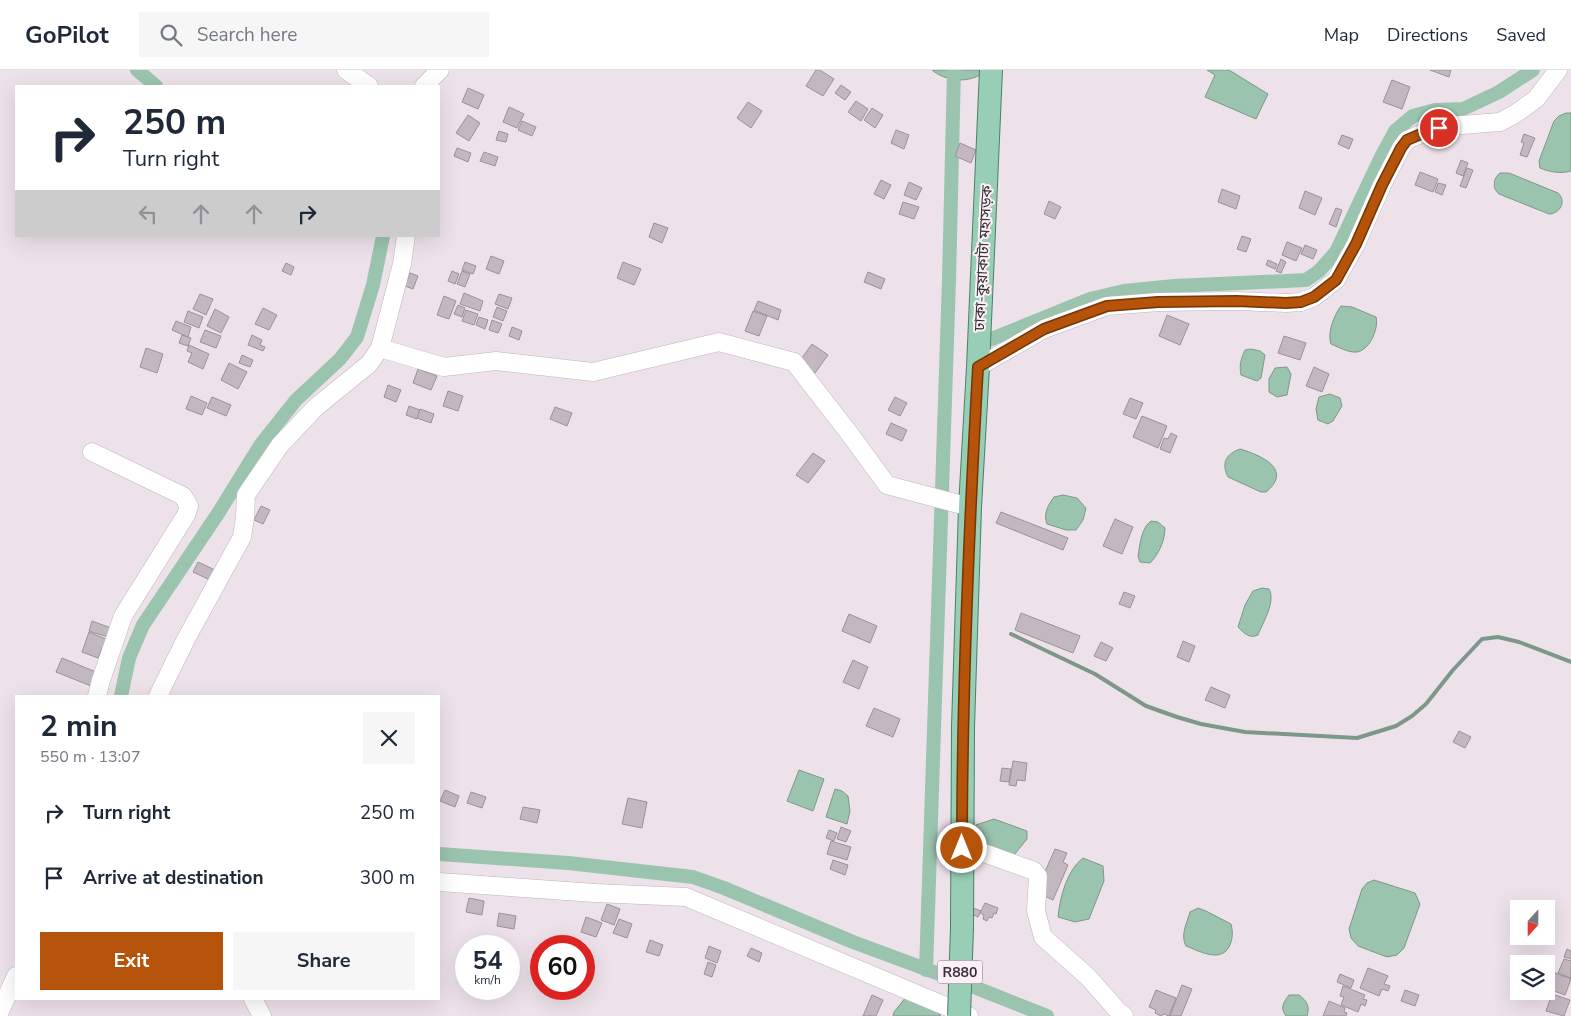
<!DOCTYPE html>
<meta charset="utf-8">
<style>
:root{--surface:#fff;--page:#f6f6f7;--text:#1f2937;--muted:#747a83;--line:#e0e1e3;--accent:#b45309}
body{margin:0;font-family:"Nunito Sans","Noto Sans Bengali",sans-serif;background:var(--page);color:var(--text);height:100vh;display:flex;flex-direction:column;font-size:19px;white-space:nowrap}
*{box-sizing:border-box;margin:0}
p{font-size:16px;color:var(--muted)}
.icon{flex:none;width:28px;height:28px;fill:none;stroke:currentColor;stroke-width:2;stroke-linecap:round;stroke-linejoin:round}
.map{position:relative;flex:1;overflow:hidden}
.details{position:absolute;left:15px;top:625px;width:425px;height:305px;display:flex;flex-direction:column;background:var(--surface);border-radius:0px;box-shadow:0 5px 20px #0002}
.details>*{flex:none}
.banner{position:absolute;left:15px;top:15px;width:425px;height:152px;border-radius:0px;box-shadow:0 5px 20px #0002;background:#fff;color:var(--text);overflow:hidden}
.needle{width:32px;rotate:201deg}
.fabs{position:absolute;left:1510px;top:830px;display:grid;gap:10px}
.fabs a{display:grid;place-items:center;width:45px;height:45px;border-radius:0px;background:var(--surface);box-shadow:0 5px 20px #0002;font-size:25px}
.speed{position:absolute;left:455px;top:865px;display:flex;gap:10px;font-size:25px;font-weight:700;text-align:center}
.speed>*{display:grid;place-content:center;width:65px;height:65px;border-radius:50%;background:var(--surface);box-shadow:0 5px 20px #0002;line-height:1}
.speed small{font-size:12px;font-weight:400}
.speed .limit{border:8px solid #d22;background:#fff;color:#111}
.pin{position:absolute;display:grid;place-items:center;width:42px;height:42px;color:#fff;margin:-21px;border:2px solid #fff;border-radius:50%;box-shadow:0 1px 5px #0007}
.me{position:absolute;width:55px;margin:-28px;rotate:0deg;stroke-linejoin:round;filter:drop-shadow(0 0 4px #0008)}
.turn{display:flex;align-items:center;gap:18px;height:105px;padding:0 25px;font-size:22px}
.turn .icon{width:65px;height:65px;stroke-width:2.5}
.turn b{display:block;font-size:35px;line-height:42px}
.lanes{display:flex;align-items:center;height:48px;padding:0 25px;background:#0003;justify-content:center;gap:25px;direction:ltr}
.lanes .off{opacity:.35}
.round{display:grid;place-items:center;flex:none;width:52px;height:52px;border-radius:0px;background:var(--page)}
.headline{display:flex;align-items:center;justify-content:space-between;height:85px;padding:0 25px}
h1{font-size:30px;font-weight:700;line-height:38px}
.cta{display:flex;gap:10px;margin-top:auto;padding:10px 25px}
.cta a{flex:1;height:58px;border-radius:0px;background:var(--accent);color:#fff;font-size:20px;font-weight:700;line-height:58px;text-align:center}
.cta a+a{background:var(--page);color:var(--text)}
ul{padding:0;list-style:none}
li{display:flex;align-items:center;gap:15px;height:65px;padding:0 25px}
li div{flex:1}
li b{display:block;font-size:19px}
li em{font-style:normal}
header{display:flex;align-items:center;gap:30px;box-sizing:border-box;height:70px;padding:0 25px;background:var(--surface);border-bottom:1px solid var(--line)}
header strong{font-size:24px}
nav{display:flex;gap:28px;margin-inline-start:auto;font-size:18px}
.search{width:350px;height:45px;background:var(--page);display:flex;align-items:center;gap:12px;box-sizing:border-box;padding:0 18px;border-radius:0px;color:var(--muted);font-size:19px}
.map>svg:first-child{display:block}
.water{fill:#9bc4ae;stroke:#7d9889}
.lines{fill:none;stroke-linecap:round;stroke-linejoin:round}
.stream{stroke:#7d9889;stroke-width:4}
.canal{stroke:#9bc4ae;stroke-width:14}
.building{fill:#c4b8c0;stroke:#9d9199}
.minor-casing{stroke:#c0b4bc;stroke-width:19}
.major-casing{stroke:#488267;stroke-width:24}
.minor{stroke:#fff;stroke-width:18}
.major{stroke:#97ceb5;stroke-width:22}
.major-bridge-casing{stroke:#488267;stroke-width:24;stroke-linecap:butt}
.major-bridge{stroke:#97ceb5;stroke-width:22}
.route-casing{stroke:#753606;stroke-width:12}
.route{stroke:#b45309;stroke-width:9}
.labels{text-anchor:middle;stroke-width:4;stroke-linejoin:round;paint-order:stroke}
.shield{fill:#fceff7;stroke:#716a6e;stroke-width:1}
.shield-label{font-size:14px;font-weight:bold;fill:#363134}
.street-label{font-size:15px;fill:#363134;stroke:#fceff7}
</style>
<header>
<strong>GoPilot</strong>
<div class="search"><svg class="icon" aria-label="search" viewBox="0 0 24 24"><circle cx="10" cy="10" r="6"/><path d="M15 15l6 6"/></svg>Search here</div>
<nav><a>Map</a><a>Directions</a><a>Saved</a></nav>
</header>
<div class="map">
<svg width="1571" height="946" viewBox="0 0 1571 946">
<rect width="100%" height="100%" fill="#eee2ea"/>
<g class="water">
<path d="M932,0H981L980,5C966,13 945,11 932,0Z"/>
<polygon points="1207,0 1229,0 1268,24 1256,49 1205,27 1215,5"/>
<path d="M1566,43H1571V101C1561,104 1549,102 1540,98L1539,91L1554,51L1559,46Z"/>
<path d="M1500,103H1509L1558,123C1567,131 1560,144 1549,144L1499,124C1492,119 1493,108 1500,103Z"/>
<path d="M1341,236L1352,237L1376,247C1379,258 1370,280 1357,282C1349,283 1338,277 1331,274C1327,263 1334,245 1341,236Z"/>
<path d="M1251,279L1260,281L1265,285L1261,308L1257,311L1241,305C1239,295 1241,289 1245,280Z"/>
<polygon points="1287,297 1291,304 1287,325 1277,327 1269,322 1269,309 1275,298"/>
<polygon points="1330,324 1340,328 1342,336 1333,351 1328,354 1318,350 1316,339 1319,327"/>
<path d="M1240,379C1260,385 1294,399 1266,422H1261L1228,407C1221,393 1226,384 1240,379Z"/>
<path d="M1063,425L1077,428L1086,438L1083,450L1076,460H1066L1047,454C1043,444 1048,435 1054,427Z"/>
<path d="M1151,451L1158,452L1165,458C1165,470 1159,484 1150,493L1140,492L1138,486C1140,475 1141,458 1151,451Z"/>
<path d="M1262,518L1269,519C1276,532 1263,552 1258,565C1249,569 1244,563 1238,557L1245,535L1253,521Z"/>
<polygon points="799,700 824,709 813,741 787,731"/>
<polygon points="835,719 842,721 848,726 850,741 847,754 826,747"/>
<polygon points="994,749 1027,761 1027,769 1014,785 979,775 974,765 976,755"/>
<path d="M1083,788L1103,796L1104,811L1089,849L1075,852L1058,847C1060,827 1067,800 1083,788Z"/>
<polygon points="1374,810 1415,823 1420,834 1404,878 1397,885 1387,887 1358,876 1351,868 1349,859 1362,819 1367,813"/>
<path d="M1198,838L1206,841L1231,854C1233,862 1233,869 1229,877C1220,893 1199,881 1186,876C1180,865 1187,853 1190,842Z"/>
<path d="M1289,925H1299C1307,931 1310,936 1307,946H1286C1280,938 1283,933 1289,925Z"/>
<polygon points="906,927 935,940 941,946 893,946 894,942"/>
</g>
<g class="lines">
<polyline class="stream" points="1011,564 1095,604 1146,636 1177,647 1201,654 1245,662 1357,668 1396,656 1412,646 1426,634 1453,600 1482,569 1498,567 1519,572 1571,592"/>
<g class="canal">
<polyline points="137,0 156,16"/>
<polyline points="989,270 1090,229 1124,221 1174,216 1306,210 1319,201 1336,182 1381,87 1395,61 1413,46 1435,40 1463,39 1499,22 1533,0"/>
<polyline points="121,626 129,588 143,555 219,442 261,374 296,330 340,289 357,267 373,215 383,166"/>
<polyline points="439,784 568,793 693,807 724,818 853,872 969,915 1047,946"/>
<polyline points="926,900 949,210 954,0"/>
</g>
</g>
<g class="building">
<polygon points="816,0 820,0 834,9 823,26 806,16"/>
<polygon points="1430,0 1451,0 1449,7"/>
<polygon points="1392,10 1410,17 1402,39 1383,32"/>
<polygon points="841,15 851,22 845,30 835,23"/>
<polygon points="468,18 484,25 478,39 462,32"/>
<polygon points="856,31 868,39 861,51 848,42"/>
<polygon points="748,32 762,41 751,58 737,48"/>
<polygon points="509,37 524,44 517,58 503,52"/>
<polygon points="872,38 883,45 875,58 864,50"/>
<polygon points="468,45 480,53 469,71 456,63"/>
<polygon points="522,51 536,57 532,66 518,60"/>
<polygon points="896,60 909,65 904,79 891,73"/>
<polygon points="499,61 508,64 506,72 496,70"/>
<polygon points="1524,64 1535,68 1527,87 1520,85 1524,73 1521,72"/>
<polygon points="1342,65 1353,69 1349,79 1338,74"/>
<polygon points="960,73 976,80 971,93 955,86"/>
<polygon points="457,78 471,83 468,92 454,86"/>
<polygon points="484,82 498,87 495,96 480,91"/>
<polygon points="1461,90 1468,93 1463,106 1456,103"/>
<polygon points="1467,98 1473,100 1466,118 1460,116"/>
<polygon points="1420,102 1438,109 1433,122 1415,115"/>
<polygon points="881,110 891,115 884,129 874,124"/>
<polygon points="909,112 922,118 916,130 904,125"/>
<polygon points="1438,113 1446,115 1442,125 1435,122"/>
<polygon points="1222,119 1240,126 1236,139 1218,132"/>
<polygon points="1305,121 1322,128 1315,145 1299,138"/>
<polygon points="1049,131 1061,137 1055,149 1044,144"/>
<polygon points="903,132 919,137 914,149 899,144"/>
<polygon points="1336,138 1342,140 1336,157 1329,154"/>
<polygon points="654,153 668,158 662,173 649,167"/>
<polygon points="1242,166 1251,169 1246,182 1237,179"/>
<polygon points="1287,172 1302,178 1296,191 1282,185"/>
<polygon points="1305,175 1317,180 1313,189 1301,184"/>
<polygon points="491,186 504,191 499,204 486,199"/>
<polygon points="1281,189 1286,192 1281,203 1276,201"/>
<polygon points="1268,190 1277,194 1275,199 1266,195"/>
<polygon points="465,192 476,196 473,204 462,200"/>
<polygon points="623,192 641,199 634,215 617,208"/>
<polygon points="286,193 294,197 291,205 282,201"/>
<polygon points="452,201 459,204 455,214 448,211"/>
<polygon points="462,201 470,204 465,217 457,214"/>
<polygon points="868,202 885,209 881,219 864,212"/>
<polygon points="410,203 418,206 413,219 405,216"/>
<polygon points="464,223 483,231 480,241 460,234"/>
<polygon points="200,224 213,229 206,245 193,239"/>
<polygon points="499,224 512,228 508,239 495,234"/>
<polygon points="444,226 456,231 449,249 437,245"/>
<polygon points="758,231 781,240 778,250 754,240"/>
<polygon points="458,235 465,238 462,247 454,244"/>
<polygon points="497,237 507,241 503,251 493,247"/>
<polygon points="263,238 277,245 269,260 255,254"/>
<polygon points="215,239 229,247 221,263 207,256"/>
<polygon points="466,240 478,244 474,255 462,251"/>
<polygon points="188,241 203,247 199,258 184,252"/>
<polygon points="753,241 767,246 759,266 745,261"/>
<polygon points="1167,245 1189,254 1180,275 1159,266"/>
<polygon points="479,247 488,250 485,259 476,255"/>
<polygon points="492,250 502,254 498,263 489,260"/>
<polygon points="176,251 191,257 188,267 172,260"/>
<polygon points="512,257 522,261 519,270 509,266"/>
<polygon points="205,260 221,266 216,278 200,272"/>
<polygon points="182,265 191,268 188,276 179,273"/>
<polygon points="252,265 262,270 260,275 265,277 263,281 248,275"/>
<polygon points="1284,266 1306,273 1300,290 1278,283"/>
<polygon points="812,274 828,285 815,303 799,292"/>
<polygon points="189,275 209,284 203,299 188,292 192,283 187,281"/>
<polygon points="146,278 163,284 157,303 140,297"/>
<polygon points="242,285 253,290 250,297 239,293"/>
<polygon points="229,293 247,302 238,319 221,310"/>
<polygon points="1314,297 1329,304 1322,322 1306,316"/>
<polygon points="418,299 437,306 431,320 413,313"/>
<polygon points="388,315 401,320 396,332 384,327"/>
<polygon points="448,321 463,326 458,341 443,336"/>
<polygon points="191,326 207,333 202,345 186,339"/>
<polygon points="212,327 231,335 226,346 207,338"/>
<polygon points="895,327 907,333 900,346 888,340"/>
<polygon points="1130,328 1143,333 1136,349 1123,344"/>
<polygon points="409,336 420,340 417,349 406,345"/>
<polygon points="555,337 572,343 567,356 550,349"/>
<polygon points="420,339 434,344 431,353 417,348"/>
<polygon points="1142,346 1167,356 1158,378 1133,367"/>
<polygon points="891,353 907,360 902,371 886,364"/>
<polygon points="1171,363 1177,366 1170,383 1160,379 1164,368 1168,369"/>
<polygon points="813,383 825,391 808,413 796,405"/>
<polygon points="261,436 270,440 263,454 254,450"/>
<polygon points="1001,442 1068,468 1063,480 996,453"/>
<polygon points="1115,449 1133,457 1122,484 1103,476"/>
<polygon points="198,492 215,500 210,510 193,502"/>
<polygon points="1124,522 1135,526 1130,538 1119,534"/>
<polygon points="1021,543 1080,566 1073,583 1015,560"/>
<polygon points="849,544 877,556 870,573 842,561"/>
<polygon points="92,551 111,558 108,567 89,561"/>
<polygon points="89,562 106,569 98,588 82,582"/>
<polygon points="1183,571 1195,576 1189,592 1177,587"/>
<polygon points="1101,572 1113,578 1106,591 1094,586"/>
<polygon points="62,588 96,602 91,616 56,602"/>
<polygon points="853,590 868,597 859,619 843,612"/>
<polygon points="1211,617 1230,625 1225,638 1205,630"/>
<polygon points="874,638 900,649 893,667 866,656"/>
<polygon points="1459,661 1471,667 1465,678 1453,672"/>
<polygon points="1013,691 1027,693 1025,711 1017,710 1016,716 1009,715"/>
<polygon points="1002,698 1011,699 1009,712 1000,711"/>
<polygon points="445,720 459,726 455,737 440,731"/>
<polygon points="471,722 486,727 482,738 467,733"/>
<polygon points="628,728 647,732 642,758 622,754"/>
<polygon points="523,737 540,740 537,753 520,749"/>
<polygon points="841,757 851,761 846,772 837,769"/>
<polygon points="829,760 837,763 834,771 826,768"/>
<polygon points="831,771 851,777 847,790 827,784"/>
<polygon points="1055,779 1067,783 1063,792 1068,795 1053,830 1036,822"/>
<polygon points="833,790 848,795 845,805 830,799"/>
<polygon points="469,828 484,831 482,845 466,842"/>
<polygon points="985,833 998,838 996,844 994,843 992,848 989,847 987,851 983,849 984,845 980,843"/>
<polygon points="607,834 620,839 614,855 601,850"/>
<polygon points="973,838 981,841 978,847 971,844"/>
<polygon points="499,843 516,846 514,859 497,856"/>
<polygon points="586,847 602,853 596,867 581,862"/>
<polygon points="619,849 632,854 627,868 613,863"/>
<polygon points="650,870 663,875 659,886 646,882"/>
<polygon points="709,876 721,881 717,893 705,888"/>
<polygon points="751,878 762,883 759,892 747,886"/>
<polygon points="1567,879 1571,881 1571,889 1564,887"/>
<polygon points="1564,889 1571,891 1571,908 1558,903"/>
<polygon points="708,892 716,895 712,907 704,904"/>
<polygon points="1368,898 1388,906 1384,914 1390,916 1388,921 1382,919 1379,926 1360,918"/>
<polygon points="1555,903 1571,909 1565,925 1549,919"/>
<polygon points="1340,904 1354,910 1351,918 1337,912"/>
<polygon points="1182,915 1192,919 1181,946 1170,946"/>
<polygon points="1343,916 1365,925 1363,929 1367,930 1365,936 1361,934 1358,942 1341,935 1344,927 1340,926"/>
<polygon points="1156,920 1176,928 1169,946 1164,944 1161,946 1155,943 1156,940 1149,937"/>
<polygon points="1405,920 1419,925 1415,936 1401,931"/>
<polygon points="1552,924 1570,930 1564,946 1546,941"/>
<polygon points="872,925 883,930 876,946 863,946"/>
<polygon points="1329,931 1345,938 1344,942 1347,943 1346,946 1323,946"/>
</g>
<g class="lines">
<defs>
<g id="minor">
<polyline points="346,0 369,16"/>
<polyline points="424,16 440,0"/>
<polyline points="380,278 444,297 496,291 593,302 719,272 794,292 852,367 887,415 970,437"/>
<polyline points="978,297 1044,259 1107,236 1158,232 1237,231 1286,233 1301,232 1314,227 1336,210 1356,174 1382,115 1401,78 1407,70 1428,61 1449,56 1500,52 1515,44 1536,29 1558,0"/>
<polyline points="92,382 183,426 189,436 186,445 123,546 101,610 97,626"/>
<polyline points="158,626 186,569 242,467 245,448 246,425 280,375 316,337 369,294 380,278 402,194 406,166"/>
<polyline points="962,778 984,783 1034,801 1038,806 1036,841 1043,867 1088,907 1118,941 1124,946"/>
<polyline points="439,812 595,823 686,827 969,946"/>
<polyline points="253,929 262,946"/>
<polyline points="0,941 16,906"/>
</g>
<polyline id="major" points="962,858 963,657 970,437 978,297 991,0"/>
</defs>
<use href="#minor" class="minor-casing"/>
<use href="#major" class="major-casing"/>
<use href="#minor" class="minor"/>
<use href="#major" class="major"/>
<defs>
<polyline id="major-bridge" points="959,946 962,858"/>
</defs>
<use href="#major-bridge" class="major-bridge-casing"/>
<use href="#major-bridge" class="major-bridge"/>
</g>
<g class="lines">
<defs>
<path id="route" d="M962,778C962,617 969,457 978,297L1044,259L1107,236L1158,232L1237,231L1286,233L1301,232L1314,227L1336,210L1356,174L1382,115L1401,78L1407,70L1428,61L1439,58"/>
</defs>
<use href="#route" class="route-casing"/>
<use href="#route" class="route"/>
</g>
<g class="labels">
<rect class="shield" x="937.5" y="890.5" width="45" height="23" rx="4"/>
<g class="shield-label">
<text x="960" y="907">R880</text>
</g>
<g class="street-label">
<text transform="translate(983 188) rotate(-87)" y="5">ঢাকা-কুয়াকাটা মহাসড়ক</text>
</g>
</g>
</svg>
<div class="fabs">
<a><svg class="needle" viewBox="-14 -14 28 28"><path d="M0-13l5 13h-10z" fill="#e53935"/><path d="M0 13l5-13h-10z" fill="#747a83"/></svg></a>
<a><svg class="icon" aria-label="layers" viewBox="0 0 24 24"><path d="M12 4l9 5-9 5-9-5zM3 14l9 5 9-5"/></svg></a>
</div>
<div class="speed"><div>54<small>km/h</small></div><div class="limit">60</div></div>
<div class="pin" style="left:1439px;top:58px;background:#d93025"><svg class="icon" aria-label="arrive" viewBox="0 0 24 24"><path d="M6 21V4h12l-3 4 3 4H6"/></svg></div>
<svg class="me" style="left:962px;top:778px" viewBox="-20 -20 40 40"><circle r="17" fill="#b45309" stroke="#fff" stroke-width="3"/><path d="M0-11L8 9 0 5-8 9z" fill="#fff"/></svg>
<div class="banner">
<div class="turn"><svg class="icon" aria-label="right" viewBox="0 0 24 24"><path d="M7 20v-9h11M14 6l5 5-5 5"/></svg><div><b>250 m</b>Turn right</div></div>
<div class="lanes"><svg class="icon off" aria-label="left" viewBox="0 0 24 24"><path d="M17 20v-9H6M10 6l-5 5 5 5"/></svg><svg class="icon off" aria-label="ahead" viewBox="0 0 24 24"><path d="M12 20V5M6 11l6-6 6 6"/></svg><svg class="icon off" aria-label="ahead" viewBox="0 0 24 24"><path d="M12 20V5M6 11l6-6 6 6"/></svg><svg class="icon" aria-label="right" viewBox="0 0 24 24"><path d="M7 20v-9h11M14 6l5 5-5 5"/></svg></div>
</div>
<section class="details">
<div class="headline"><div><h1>2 min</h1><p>550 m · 13:07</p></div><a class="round"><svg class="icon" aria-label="close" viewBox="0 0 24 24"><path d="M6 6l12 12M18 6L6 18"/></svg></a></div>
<ul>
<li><svg class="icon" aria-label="right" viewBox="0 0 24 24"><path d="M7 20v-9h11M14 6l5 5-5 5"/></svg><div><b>Turn right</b></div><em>250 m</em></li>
<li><svg class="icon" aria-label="arrive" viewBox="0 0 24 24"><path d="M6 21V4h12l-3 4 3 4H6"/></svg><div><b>Arrive at destination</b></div><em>300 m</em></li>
</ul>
<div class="cta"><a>Exit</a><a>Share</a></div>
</section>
</div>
